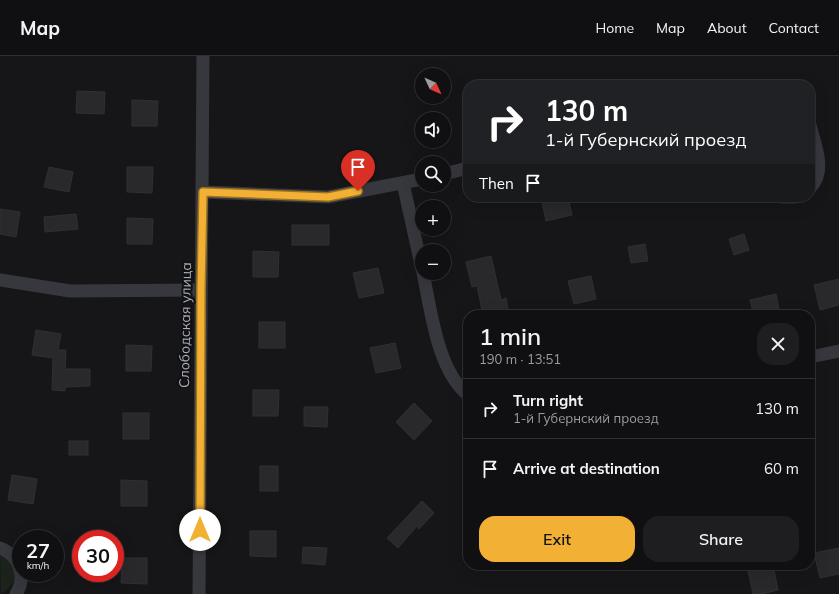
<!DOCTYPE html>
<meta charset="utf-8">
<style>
:root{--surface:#101012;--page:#1e1e20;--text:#f1f3f6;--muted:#9c9d9f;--line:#303032;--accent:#f2b134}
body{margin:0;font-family:Mulish,sans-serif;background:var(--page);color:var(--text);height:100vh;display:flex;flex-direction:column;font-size:15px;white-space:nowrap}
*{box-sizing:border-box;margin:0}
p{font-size:13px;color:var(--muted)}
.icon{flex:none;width:22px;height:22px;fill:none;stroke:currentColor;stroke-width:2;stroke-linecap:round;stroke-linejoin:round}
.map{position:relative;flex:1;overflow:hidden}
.drawer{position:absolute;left:463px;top:254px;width:352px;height:260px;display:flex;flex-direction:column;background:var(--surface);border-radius:16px;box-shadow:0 4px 16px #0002,0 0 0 1px var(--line)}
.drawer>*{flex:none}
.hud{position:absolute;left:463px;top:24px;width:352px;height:122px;border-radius:16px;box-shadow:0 4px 16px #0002,0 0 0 1px var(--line);background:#202124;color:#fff;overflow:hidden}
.needle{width:26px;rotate:134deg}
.tools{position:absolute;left:415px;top:12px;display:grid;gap:8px}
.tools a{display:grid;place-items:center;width:36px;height:36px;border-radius:50%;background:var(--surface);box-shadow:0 4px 16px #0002,0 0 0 1px var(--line);font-size:20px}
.speed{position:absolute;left:12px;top:474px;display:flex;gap:8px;font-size:20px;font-weight:700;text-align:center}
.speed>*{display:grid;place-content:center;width:52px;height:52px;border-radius:50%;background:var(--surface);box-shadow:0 4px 16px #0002,0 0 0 1px var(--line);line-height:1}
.speed small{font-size:10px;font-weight:400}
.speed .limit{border:6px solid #d22;background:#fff;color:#111}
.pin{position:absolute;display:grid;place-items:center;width:34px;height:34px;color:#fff;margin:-41px -17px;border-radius:50% 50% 50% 0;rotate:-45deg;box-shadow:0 0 4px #0007}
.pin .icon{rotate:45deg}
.me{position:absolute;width:44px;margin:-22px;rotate:0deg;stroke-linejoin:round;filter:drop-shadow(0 0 3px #0008)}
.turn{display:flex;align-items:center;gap:14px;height:84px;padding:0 16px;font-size:18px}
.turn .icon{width:52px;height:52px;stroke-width:2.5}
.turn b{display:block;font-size:28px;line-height:34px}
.then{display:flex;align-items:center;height:38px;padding:0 16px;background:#0003;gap:8px;font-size:15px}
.round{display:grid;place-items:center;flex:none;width:42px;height:42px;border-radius:16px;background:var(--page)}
.summary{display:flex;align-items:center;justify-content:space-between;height:68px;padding:0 16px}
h1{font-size:24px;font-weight:600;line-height:30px}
.primary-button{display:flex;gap:8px;margin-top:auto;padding:8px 16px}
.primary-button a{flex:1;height:46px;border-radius:16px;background:var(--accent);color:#111;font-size:16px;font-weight:600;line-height:46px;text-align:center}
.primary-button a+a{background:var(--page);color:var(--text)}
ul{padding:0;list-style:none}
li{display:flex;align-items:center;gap:12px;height:60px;padding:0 16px;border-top:1px solid var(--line)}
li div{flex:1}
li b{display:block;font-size:15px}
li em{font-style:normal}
header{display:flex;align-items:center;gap:24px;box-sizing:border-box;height:56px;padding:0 20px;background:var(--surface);border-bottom:1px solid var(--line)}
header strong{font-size:19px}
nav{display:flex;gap:22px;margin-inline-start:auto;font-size:14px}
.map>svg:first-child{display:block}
.green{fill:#1c231d}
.building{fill:#29292c;stroke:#303034}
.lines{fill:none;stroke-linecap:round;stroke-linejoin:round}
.minor{stroke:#37383d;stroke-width:13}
.route-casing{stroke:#9d7322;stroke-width:10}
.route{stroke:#f2b134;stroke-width:7}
.labels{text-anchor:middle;stroke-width:4;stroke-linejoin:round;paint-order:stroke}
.street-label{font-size:14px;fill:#a8adb8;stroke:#111113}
</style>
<header>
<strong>Map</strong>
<nav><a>Home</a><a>Map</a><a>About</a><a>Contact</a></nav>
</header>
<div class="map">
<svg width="839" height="538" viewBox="0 0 839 538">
<rect width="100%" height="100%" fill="#161618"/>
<path class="green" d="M0,498C11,505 14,510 16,523L10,531L1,538Z"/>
<g class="building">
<polygon points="77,35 105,36 104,58 76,57"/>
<polygon points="132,44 158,45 157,70 132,70"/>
<polygon points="49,111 73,116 69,136 44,131"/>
<polygon points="127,111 153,111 152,137 127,136"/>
<polygon points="541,141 568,141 572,159 546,165"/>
<polygon points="0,153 20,156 16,181 0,178"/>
<polygon points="76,158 78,173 45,176 44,161"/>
<polygon points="127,162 153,163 152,188 127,188"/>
<rect x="292" y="169" width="37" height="20"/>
<polygon points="744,178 749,194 734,199 729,183"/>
<polygon points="645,188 648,205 631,207 628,191"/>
<polygon points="253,195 279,196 278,221 253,221"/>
<polygon points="491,200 501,244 506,242 509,259 483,259 477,230 472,231 466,206"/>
<polygon points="378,212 384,237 359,242 353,217"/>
<polygon points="591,220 596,243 574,248 568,225"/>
<polygon points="839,223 839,249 820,254 814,229"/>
<polygon points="776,238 780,259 754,259 750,244"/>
<rect x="259" y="266" width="26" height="26"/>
<polygon points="36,274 61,278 58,294 66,294 65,313 90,313 90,330 65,331 65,335 52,334 53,302 32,299"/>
<polygon points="395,287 401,312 376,317 370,292"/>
<polygon points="126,289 152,290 151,315 126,315"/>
<polygon points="253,334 279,334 278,360 253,360"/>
<polygon points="414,347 432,365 414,384 396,366"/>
<polygon points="304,351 328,351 327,371 304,370"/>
<rect x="123" y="357" width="26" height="26"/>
<rect x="69" y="385" width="19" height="14"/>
<rect x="260" y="410" width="18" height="25"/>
<polygon points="12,419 37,423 33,448 8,444"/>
<polygon points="121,424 147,425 147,450 121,450"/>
<polygon points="422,445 434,457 419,473 417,470 398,492 387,482"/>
<polygon points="250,475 276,475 276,501 250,500"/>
<polygon points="303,491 327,492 325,509 302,507"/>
<polygon points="839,492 839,518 820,522 814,497"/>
<polygon points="122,502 147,502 147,528 121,527"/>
<polygon points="773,509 778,534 762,538 753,538 748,515"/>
</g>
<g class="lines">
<g class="minor">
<path d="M810,69C815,90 827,115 810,132"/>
<polyline points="444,118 468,112"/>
<polyline points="403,127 422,213"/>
<polyline points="203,136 328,141 422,123"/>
<polyline points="782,141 795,141"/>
<path d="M423,217C431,254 437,314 468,339"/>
<polyline points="0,224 70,235 201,234"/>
<polyline points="810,301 839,295"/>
<path d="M0,492C19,499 27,521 16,538"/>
<polyline points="199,538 203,0"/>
</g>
</g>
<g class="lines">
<defs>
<polyline id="route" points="200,474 201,234 203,136 328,141 358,135"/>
</defs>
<use href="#route" class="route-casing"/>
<use href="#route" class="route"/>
</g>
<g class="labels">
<g class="street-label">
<text transform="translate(185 269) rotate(-89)" y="5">Слободская улица</text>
</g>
</g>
</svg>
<div class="tools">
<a><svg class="needle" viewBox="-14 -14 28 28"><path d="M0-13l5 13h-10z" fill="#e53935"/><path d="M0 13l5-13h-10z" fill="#9c9d9f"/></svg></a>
<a><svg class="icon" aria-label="sound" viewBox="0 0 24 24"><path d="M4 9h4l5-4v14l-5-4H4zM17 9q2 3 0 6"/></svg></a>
<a><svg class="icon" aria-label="search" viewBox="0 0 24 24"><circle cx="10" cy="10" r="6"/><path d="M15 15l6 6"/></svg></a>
<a>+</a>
<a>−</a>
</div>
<div class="speed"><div>27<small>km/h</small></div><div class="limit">30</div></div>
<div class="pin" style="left:358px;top:135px;background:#d93025"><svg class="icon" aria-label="arrive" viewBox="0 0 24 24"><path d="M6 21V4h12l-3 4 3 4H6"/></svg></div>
<svg class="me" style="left:200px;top:474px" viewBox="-20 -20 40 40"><circle r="19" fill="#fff"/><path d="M0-13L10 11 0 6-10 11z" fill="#f2b134"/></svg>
<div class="hud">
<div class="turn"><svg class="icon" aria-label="right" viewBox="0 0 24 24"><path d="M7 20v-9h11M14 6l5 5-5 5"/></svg><div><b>130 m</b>1-й Губернский проезд</div></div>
<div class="then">Then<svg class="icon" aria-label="arrive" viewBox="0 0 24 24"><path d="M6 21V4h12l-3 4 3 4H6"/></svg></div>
</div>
<section class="drawer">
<div class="summary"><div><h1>1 min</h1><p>190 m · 13:51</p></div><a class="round"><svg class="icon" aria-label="close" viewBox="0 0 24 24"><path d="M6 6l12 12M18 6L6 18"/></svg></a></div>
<ul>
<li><svg class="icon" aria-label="right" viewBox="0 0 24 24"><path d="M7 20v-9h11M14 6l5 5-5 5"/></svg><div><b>Turn right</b><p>1-й Губернский проезд</p></div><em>130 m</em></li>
<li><svg class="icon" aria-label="arrive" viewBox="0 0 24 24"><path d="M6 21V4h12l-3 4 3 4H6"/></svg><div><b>Arrive at destination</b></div><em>60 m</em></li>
</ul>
<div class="primary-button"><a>Exit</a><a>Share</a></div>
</section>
</div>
